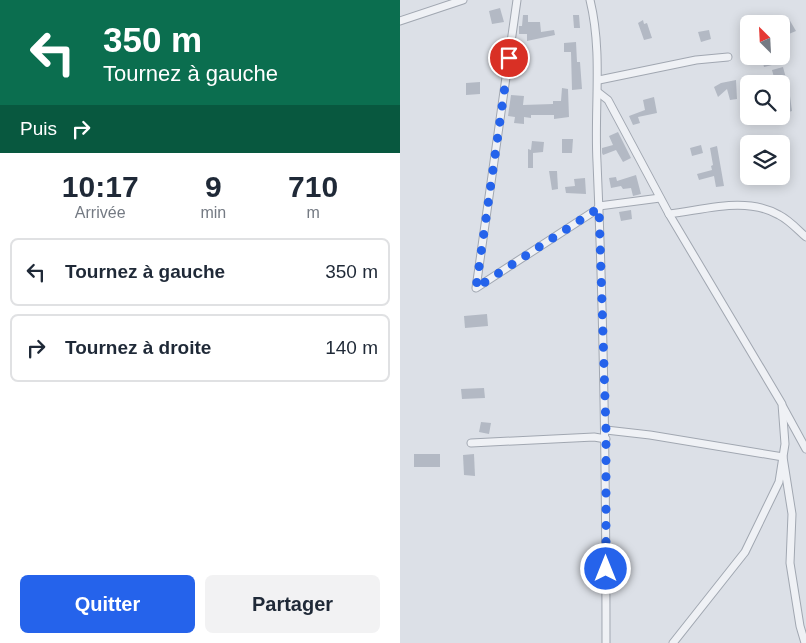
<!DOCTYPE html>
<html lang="fr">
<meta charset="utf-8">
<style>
:root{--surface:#fff;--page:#f2f2f3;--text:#1f2937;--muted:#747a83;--line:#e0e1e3;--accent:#2563eb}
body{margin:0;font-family:Helvetica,sans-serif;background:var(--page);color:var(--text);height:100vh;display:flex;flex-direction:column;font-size:19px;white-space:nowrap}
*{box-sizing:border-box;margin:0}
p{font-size:16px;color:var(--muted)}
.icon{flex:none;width:28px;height:28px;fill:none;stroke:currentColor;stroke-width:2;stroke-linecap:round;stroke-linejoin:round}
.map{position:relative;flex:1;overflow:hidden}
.details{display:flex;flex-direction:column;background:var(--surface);width:400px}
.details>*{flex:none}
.banner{background:#0b6e4f;color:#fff;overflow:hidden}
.needle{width:32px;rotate:336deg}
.controls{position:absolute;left:340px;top:15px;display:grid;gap:10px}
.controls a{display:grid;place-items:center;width:50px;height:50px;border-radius:8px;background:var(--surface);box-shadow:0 2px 12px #0003;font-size:25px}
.pin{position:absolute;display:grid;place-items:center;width:42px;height:42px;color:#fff;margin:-21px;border:2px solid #fff;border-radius:50%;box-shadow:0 1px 5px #0007}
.me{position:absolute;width:55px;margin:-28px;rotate:0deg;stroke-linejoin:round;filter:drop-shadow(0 0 4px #0008)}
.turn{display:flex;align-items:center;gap:18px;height:105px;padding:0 20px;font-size:22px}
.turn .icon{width:65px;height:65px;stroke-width:2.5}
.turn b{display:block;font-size:35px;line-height:42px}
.then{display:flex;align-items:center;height:48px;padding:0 20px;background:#0003;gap:10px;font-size:19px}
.eta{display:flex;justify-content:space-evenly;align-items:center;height:85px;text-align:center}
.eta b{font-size:30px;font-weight:600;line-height:35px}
.action{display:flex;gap:10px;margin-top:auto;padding:10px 20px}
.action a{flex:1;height:58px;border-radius:8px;background:var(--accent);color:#fff;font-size:20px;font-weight:600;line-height:58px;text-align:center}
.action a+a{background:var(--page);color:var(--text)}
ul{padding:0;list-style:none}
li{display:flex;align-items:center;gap:15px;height:68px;margin:0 10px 8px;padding:0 10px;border:2px solid var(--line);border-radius:8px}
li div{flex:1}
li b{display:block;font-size:19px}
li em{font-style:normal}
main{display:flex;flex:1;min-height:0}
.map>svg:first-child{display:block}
.building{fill:#b3b9c4}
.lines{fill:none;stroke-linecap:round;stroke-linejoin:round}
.street-casing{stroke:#a1a7b1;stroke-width:9}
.street{stroke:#eff1f5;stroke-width:7}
.route{stroke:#2563eb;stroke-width:9;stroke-dasharray:0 16.2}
</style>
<main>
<section class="details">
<div class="banner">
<div class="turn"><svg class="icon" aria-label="left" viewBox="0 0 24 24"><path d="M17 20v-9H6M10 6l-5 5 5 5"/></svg><div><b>350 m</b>Tournez à gauche</div></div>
<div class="then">Puis<svg class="icon" aria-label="right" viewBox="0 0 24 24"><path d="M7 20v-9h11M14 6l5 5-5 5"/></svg></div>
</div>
<div class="eta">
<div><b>10:17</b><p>Arrivée</p></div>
<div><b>9</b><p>min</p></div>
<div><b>710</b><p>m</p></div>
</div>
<ul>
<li><svg class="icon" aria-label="left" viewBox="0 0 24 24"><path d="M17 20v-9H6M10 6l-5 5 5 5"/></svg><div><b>Tournez à gauche</b></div><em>350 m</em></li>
<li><svg class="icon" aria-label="right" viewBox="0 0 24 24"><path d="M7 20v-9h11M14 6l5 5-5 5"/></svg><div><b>Tournez à droite</b></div><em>140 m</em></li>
</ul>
<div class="action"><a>Quitter</a><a>Partager</a></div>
</section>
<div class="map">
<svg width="406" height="643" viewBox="0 0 406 643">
<rect width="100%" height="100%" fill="#dce0e7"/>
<g class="building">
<polygon points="100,8 104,22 92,24 89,11"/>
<polygon points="123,15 128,15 128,22 140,22 141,32 154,30 155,35 127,41 127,34 119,34 119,26 122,26"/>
<polygon points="173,15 179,15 180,28 174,28"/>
<polygon points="389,19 396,31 384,36 379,23"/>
<polygon points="243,20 244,24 247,23 252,38 244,40 238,23"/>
<polygon points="309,30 311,39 301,42 298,32"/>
<polygon points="176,42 177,62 180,62 182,89 172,90 171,52 164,52 164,43"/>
<polygon points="370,56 372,65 364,67 362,58"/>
<polygon points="383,67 386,78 375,81 372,70"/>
<polygon points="336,80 337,99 330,100 327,89 318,97 314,87 321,83"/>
<polygon points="80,82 80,94 66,95 66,83"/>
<polygon points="162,88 168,89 169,117 154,119 154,115 131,115 131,118 124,117 124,124 114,123 115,117 108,116 111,95 124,96 123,105 153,104 153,101 161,101"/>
<polygon points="390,96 392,111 385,113 382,98"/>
<polygon points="254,97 257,113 238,117 240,123 233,125 229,116 245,110 243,100"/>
<polygon points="218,132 231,158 223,162 216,150 203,155 202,153 202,148 213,145 209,136"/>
<polygon points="162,139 173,139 172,153 162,153"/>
<polygon points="132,141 144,142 143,152 133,153 133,168 128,168 128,149 131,150"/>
<polygon points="301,145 303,153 292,156 290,148"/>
<polygon points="317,146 324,186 316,187 314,176 299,180 297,174 312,170 311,166 313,165 310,148"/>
<polygon points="149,171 157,171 158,189 152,190"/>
<polygon points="236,175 241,194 233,196 231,188 223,189 221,186 211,188 209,178 216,177 217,181"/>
<polygon points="185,178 186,194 166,193 165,187 175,186 174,179"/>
<polygon points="231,210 232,219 221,221 219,212"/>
<polygon points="87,314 88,326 65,328 64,316"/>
<polygon points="84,388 85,398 62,399 61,389"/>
<polygon points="81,422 91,423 89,434 79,432"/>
<rect x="14" y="454" width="26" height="13"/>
<polygon points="74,454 75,476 64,475 63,455"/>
</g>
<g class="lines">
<defs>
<g id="street">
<polyline points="117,0 76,288 199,208"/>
<path d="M190,0C203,53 194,108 197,162C204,322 206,482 206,643"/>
<polyline points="0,21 63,0"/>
<polyline points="199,80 296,60 328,57"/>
<polyline points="199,93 208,100 269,214 382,404 385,444 379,482 345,552 273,643"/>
<polyline points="199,206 260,198"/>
<path d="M269,214C304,210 346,196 379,215C389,220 397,229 406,237"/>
<polyline points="383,407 406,449"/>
<polyline points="206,430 250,435 383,457 392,514 390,563 400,626 405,643"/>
<polyline points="71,443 194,437 206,439"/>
</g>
</defs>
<use href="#street" class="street-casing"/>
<use href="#street" class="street"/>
</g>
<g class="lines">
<polyline class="route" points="109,58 76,288 199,208 206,430 206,569"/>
</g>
</svg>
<div class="controls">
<a><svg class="needle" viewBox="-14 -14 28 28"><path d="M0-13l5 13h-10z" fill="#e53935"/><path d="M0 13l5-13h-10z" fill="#747a83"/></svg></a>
<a><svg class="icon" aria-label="search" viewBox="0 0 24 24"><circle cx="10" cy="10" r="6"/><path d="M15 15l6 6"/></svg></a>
<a><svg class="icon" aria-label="layers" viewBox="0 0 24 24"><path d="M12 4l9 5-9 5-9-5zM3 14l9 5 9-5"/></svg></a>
</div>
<div class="pin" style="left:109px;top:58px;background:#d93025"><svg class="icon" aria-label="arrive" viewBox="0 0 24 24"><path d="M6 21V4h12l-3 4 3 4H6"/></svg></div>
<svg class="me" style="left:206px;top:569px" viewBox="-20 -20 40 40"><circle r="17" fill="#2563eb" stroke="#fff" stroke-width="3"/><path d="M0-11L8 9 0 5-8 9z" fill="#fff"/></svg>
</div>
</main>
